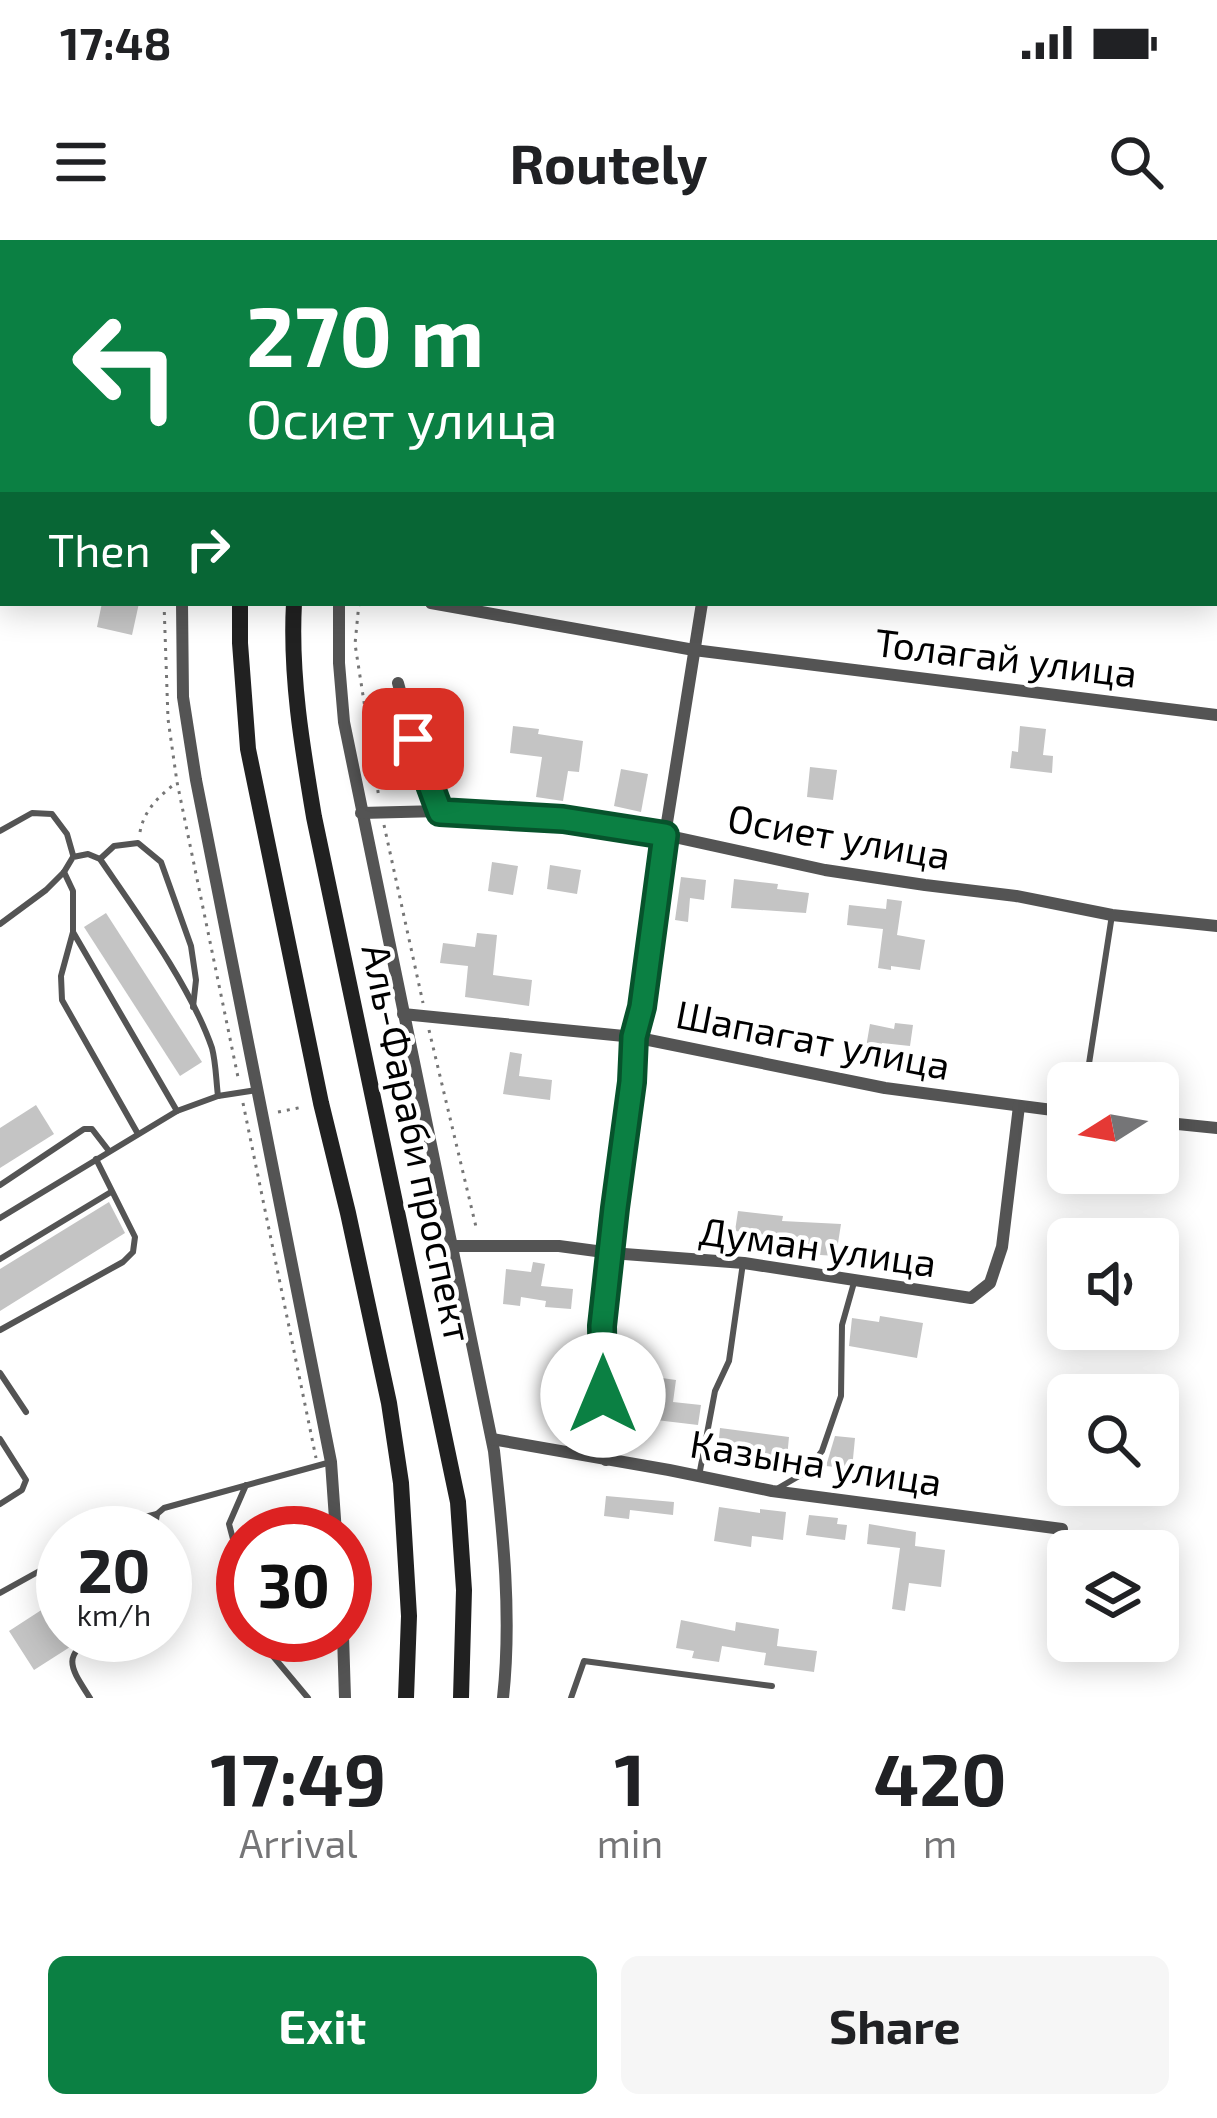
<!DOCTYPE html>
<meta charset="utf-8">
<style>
:root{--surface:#fff;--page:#f6f6f6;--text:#202124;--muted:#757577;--accent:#0b8043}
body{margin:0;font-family:"Exo 2",sans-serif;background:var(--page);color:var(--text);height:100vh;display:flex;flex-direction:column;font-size:45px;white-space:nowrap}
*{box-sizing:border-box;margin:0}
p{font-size:39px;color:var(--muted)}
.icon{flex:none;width:66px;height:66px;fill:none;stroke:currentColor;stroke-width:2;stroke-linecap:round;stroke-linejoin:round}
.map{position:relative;height:1458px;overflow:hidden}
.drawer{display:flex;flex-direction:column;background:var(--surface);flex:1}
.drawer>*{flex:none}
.top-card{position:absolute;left:0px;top:0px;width:1218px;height:366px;box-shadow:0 6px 30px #0003;background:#0b8043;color:#fff;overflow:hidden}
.needle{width:78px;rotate:259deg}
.tools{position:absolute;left:1047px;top:822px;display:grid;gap:24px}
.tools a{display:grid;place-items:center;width:132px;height:132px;border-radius:18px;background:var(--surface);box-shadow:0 6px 30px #0003;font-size:60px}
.speed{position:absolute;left:36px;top:1266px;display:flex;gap:24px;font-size:60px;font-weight:700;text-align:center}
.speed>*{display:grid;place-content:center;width:156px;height:156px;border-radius:50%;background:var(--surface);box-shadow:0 6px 30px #0003;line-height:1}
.speed small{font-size:30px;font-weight:400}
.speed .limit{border:18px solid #d22;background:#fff;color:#111}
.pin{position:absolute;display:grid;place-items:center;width:102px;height:102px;color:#fff;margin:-51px;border-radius:24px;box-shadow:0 6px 18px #0006}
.me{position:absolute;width:132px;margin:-66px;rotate:0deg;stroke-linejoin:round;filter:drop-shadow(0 0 9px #0008)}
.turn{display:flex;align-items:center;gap:42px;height:252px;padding:0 48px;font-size:54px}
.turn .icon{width:156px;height:156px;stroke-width:2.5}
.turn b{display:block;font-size:84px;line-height:102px}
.then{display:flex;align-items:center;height:114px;padding:0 48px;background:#0003;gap:24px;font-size:45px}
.eta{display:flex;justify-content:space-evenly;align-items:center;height:204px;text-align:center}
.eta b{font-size:72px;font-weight:700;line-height:84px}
.action{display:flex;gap:24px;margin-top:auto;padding:24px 48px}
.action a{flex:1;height:138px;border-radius:18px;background:var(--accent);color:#fff;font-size:48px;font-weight:700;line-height:138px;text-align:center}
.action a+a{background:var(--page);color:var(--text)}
.status{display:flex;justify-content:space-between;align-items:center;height:84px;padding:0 60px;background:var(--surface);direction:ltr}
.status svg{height:33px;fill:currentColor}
header{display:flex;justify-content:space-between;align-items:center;height:156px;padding:0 48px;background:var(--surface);font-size:54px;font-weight:700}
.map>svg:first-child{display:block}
.building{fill:#c4c4c4}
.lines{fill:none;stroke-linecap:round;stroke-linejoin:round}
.path{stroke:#767676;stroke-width:3;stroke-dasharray:3 6;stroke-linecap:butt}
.lane{stroke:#545454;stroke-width:6}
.street{stroke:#545454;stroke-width:12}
.secondary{stroke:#212121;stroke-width:16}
.route-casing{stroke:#07532c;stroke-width:30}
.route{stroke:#0b8043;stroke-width:21}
.labels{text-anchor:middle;stroke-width:9;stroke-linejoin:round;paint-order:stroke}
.street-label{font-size:39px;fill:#000;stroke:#fff}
</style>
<div class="status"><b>17:48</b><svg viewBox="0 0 49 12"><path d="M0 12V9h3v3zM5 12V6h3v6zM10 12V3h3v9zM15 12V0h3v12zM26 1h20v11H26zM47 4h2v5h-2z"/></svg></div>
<header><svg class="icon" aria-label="menu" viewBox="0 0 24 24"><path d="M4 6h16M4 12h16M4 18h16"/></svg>Routely<svg class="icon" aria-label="search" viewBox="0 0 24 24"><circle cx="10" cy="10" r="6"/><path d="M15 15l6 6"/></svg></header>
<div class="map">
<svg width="1217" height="1458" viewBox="0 0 1217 1458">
<rect width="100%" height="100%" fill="#fff"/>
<g class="building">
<polygon points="102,363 139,363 132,395 97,387"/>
<polygon points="513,486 539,489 538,494 583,501 579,532 568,531 563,561 536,557 542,517 510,513"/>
<polygon points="1020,486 1046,489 1043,515 1053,516 1052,533 1010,528 1012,511 1018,512"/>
<polygon points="810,527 837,530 833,560 807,557"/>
<polygon points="621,529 648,534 641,572 614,566"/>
<polygon points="492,622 518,626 513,655 488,651"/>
<polygon points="550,625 581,630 577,654 547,649"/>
<polygon points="681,637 706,640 704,660 690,658 688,682 675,680"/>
<polygon points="734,639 778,644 777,649 809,653 806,673 731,668"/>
<polygon points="887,659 902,661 897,695 925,700 920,730 891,726 891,730 878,728 883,689 847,685 849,665 886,669"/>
<polygon points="106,673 202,822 180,836 84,687"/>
<polygon points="477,693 497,695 493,735 532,740 529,766 465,757 468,726 440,723 443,703 475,707"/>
<polygon points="895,783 913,785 910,806 882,803 879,822 864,819 870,784 894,789"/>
<polygon points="510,812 522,814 519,836 552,840 550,860 503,854"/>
<polygon points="36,865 54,894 0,928 0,888"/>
<polygon points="109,962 125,993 0,1071 0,1029"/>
<polygon points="738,971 783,976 782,981 841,984 836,1016 789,1013 791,998 735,991"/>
<polygon points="533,1022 545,1024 541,1046 573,1049 571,1069 545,1067 546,1061 521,1057 520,1066 503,1064 506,1029 531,1032"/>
<polygon points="880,1076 923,1083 917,1118 849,1106 852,1078 879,1082"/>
<polygon points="662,1138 676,1140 673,1162 701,1165 698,1185 656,1180"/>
<polygon points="720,1188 789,1197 787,1218 718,1209"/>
<polygon points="835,1196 855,1198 852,1229 826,1226"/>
<polygon points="606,1256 674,1262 673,1275 630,1270 629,1279 604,1276"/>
<polygon points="719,1267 760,1273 760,1269 786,1272 783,1300 752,1296 751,1307 714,1301"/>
<polygon points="809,1275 838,1278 837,1284 847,1285 845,1300 806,1295"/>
<polygon points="869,1284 916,1292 915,1306 945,1310 941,1347 909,1343 905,1371 892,1369 900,1308 867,1304"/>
<polygon points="63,1356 63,1395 82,1395 70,1407 34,1430 9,1391"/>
<polygon points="681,1380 735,1391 736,1382 779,1389 777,1406 817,1411 814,1432 764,1425 766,1413 722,1406 719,1422 692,1418 694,1411 676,1408"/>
</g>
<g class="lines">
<g class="path">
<polyline points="216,3 216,0"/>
<polyline points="164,363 168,479 177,542 239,842"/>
<polyline points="359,363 355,404 379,558"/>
<polyline points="384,585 423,763"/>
<path d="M140,592C144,570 159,556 176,543"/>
<polyline points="429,790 477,991"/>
<polyline points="387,851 408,848"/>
<polyline points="243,863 316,1218"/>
<polyline points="278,872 303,867"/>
</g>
<g class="lane">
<polyline points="136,3 137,0"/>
<polyline points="440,3 441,0"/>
<polyline points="0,131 3,132"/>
<polyline points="0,591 32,573 52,574 67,594 73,615"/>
<polyline points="100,619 114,606 138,603 161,622 191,706 196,740 193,767"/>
<polyline points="64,632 73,651 73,692 177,871"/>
<path d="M0,684L46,650L64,632L73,617L88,614L100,619C137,673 191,747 212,808C216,823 216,840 218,856"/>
<polyline points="73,692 61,736 62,760 138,894"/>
<polyline points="1086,843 1112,675"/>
<polyline points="0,945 84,889 92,889 109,911"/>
<polyline points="0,978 177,871 218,856 257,850"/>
<polyline points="0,1019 111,952"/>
<polyline points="0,1090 123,1022 133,1012 135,997 96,919"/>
<polyline points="0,1133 26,1172"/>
<polyline points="0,1199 26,1240 22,1250 0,1264"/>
<polyline points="699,1236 715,1151 729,1121 743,1023"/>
<polyline points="775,1250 806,1232 822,1211 841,1156 842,1085 855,1039"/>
<polyline points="105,1293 124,1282 157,1274"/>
<polyline points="154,1293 157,1274 164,1268 331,1222"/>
<polyline points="243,1337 229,1284 246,1245"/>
<polyline points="165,1339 165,1352"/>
<polyline points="0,1353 63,1318"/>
<polyline points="265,1395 272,1415 308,1458"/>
<path d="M90,1458C71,1428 60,1416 96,1395"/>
<polyline points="571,1458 584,1421 772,1446"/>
</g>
<g class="street">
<polyline points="232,3 232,0"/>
<polyline points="393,3 394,0"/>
<polyline points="1215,260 1217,260"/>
<polyline points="182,363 183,457 196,540 331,1222 336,1293"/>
<path d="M339,363V423L344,482L494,1211C503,1293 512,1376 503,1458"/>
<polyline points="431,363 694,410 1217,475"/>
<polyline points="398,443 413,498 440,571 563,579 665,595 825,630 925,645 1016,656 1112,675 1217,686"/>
<polyline points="361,573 440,571"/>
<polyline points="403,774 634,797 885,848 1068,872"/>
<polyline points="1158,882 1217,888"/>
<polyline points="453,1006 559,1006 611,1013 744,1023 971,1058 990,1043 1002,1007 1019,866"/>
<polyline points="492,1199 669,1230 772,1251 1062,1289"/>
<polyline points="606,1220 603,1190 602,1086 615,968 631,841 634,797 642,767 665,595 702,363"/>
<polyline points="343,1395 345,1458"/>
</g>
<g class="secondary">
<polyline points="287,3 287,0"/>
<polyline points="347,3 348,0"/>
<polyline points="240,363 240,403 248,509 321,863 348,973 389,1163 401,1243 409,1376 406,1458"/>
<path d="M294,363C290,435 302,506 314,577L458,1262L464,1350L461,1458"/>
</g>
</g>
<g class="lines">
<defs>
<polyline id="route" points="413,499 440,572 563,579 665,595 642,767 634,797 632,842 615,968 602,1086 603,1155"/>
</defs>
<use href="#route" class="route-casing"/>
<use href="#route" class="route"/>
</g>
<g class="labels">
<g class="street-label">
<text transform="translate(1006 418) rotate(7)" y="14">Толагай улица</text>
<text transform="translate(839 597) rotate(10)" y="14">Осиет улица</text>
<text transform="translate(813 800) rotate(11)" y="14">Шапагат улица</text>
<text transform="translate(417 903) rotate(78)" y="14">Аль-Фараби проспект</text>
<text transform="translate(818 1007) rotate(8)" y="14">Думан улица</text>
<text transform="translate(816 1223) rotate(9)" y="14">Казына улица</text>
</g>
</g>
</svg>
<div class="tools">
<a><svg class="needle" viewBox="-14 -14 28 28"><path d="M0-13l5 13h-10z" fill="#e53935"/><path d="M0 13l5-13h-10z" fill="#757577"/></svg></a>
<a><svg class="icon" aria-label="sound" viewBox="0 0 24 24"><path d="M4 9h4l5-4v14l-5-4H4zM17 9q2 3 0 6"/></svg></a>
<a><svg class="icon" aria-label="search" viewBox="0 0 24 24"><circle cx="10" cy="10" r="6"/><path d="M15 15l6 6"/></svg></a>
<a><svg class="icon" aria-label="layers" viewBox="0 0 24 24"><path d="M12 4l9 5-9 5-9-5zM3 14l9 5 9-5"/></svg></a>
</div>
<div class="speed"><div>20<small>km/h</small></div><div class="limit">30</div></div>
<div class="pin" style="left:413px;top:499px;background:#d93025"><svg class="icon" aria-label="arrive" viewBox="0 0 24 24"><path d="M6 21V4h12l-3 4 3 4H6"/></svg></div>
<svg class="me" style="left:603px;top:1155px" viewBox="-20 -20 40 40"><circle r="19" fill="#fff"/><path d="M0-13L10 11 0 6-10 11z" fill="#0b8043"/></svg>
<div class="top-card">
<div class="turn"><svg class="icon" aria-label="left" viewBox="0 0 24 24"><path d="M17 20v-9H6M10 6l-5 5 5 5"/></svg><div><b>270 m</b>Осиет улица</div></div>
<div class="then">Then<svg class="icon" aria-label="right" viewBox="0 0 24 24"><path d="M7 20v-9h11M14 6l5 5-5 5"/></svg></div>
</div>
</div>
<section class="drawer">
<div class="eta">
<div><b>17:49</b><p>Arrival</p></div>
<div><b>1</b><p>min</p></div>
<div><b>420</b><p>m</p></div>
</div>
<div class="action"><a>Exit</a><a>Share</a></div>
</section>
